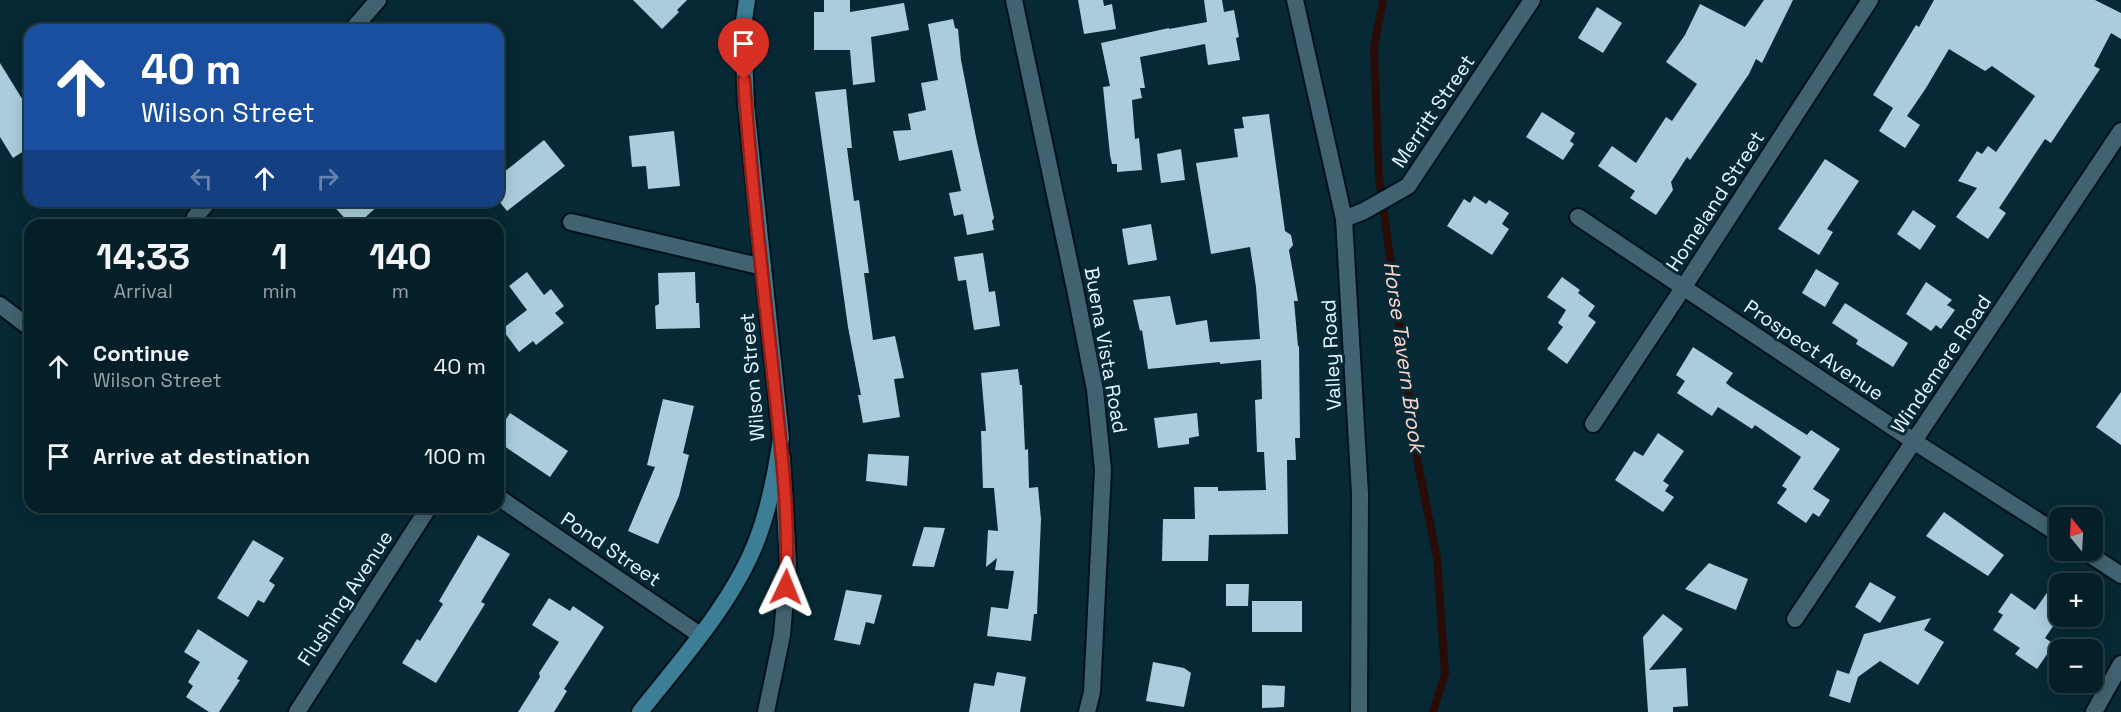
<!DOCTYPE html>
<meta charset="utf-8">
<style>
:root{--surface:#051f28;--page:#132c34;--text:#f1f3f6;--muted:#97a2a8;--line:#263d45}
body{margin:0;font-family:"Space Grotesk",sans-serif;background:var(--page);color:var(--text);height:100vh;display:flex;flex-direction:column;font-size:22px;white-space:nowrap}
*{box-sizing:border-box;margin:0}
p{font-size:20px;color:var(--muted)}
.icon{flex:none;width:33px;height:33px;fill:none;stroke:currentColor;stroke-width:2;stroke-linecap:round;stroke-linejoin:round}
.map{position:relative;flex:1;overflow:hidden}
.details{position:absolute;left:24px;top:219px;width:480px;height:294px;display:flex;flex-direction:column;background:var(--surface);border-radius:18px;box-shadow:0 3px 15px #0003,0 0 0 2px var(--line)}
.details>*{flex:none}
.hud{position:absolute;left:24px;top:24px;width:480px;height:183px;border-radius:18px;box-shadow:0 3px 15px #0003,0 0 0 2px var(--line);background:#1a4fa0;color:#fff;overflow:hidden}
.needle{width:39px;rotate:342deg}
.fabs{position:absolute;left:2049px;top:507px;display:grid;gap:12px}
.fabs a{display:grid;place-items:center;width:54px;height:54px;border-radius:12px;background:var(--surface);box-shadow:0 3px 15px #0003,0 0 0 2px var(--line);font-size:30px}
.pin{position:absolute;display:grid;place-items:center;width:51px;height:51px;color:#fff;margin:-62px -26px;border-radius:50% 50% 50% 0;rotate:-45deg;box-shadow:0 0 6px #0007}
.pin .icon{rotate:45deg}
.me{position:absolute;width:66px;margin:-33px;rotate:2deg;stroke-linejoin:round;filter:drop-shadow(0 0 4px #0008)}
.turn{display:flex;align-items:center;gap:21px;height:126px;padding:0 18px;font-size:27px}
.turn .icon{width:78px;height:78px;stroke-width:2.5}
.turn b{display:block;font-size:42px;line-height:51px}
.lanes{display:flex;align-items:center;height:57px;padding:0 18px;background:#0003;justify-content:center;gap:30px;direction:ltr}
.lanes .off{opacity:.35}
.eta{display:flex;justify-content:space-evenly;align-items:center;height:102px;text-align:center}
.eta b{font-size:36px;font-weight:600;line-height:42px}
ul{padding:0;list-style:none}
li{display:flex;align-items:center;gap:18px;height:90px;padding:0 18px}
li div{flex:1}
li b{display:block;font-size:22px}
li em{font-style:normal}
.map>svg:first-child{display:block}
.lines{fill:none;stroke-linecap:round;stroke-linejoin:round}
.stream{stroke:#290c06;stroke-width:8}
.building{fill:#a9cddd}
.minor-casing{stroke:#00111a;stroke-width:20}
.secondary-casing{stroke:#00111a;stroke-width:20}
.minor{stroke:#416270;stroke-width:16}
.secondary{stroke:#3b7e96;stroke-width:16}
.route-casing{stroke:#8d1f18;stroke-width:15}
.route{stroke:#d93025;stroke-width:10}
.labels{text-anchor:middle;stroke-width:6;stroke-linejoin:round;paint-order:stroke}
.street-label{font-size:20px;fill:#e5f7ff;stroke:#072935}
.water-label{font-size:21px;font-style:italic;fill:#ffd5cb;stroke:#072935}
</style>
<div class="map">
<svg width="2121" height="712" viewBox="0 0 2121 712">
<rect width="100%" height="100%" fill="#072935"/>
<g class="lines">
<polyline class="stream" points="1383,0 1374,48 1379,177 1419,469 1437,558 1445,674 1433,712"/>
</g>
<g class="building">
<polygon points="633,0 687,0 677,10 679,12 662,29"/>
<polygon points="824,0 850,0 850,12 904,3 909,30 871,37 875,82 853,85 850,50 814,50 814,12 824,12"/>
<polygon points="1078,0 1103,0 1104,6 1112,4 1116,29 1084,34"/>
<polygon points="1204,0 1222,0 1224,12 1234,10 1239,37 1236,38 1240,60 1208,65 1205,44 1140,57 1145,88 1140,88 1142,98 1132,100 1135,139 1139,138 1142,170 1117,172 1117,164 1112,164 1110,155 1103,87 1110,86 1101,43 1169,28 1169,29 1207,22"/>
<polygon points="1764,0 1793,0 1762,63 1756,59 1749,74 1690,160 1687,157 1671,182 1673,190 1656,215 1630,198 1635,191 1598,166 1612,146 1636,163 1666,117 1672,121 1697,84 1666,62 1685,35 1700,4 1745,27"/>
<polygon points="1934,0 2095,0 2121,13 2121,39 2111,33 2094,66 2100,69 2051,143 2045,139 1999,208 2006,213 1988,239 1956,217 1977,188 1958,181 1977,151 1982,154 1988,146 1996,152 2035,96 1992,66 1985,71 1949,49 1926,88 1907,116 1920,125 1905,148 1879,131 1893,108 1873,95 1916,25 1919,27"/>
<polygon points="1597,7 1622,23 1603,53 1578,38"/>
<polygon points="953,19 955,28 958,29 961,60 976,137 994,218 992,221 994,230 967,235 963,214 954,216 949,193 961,191 952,150 899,161 893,131 911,130 908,114 926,110 921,83 938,80 928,24"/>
<polygon points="0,63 24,102 30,98 30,147 13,158 0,137"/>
<polygon points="846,89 852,148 847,148 854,201 859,200 869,273 864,273 873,340 895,336 904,378 894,379 900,417 863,423 858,395 861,395 848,327 815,92"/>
<polygon points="1542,112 1575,133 1570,141 1574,144 1563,160 1526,137"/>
<polygon points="1269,114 1285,231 1291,235 1293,245 1289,250 1298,301 1294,301 1298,346 1299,346 1300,438 1295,438 1296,460 1287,460 1288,534 1209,535 1208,561 1162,561 1163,519 1195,519 1194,487 1218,487 1218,491 1266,490 1264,452 1257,452 1255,400 1262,399 1261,360 1220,364 1220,362 1148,369 1142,330 1140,331 1133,300 1170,296 1176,325 1207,320 1210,342 1260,339 1256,287 1250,247 1211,254 1196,163 1238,157 1234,129 1244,128 1242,117"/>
<polygon points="674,131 680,186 648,189 646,166 632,167 629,136"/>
<polygon points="544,140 565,166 507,211 498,200 498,177"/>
<polygon points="1181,149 1185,180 1161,183 1157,154"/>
<polygon points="1825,159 1859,181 1827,229 1833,232 1819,255 1778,229"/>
<polygon points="1474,196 1486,204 1489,200 1509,213 1502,224 1509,229 1492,255 1447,226 1464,199 1470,203"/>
<polygon points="329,201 383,201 357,225 351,225"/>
<polygon points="1913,210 1936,226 1920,250 1897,234"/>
<polygon points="1151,224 1157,260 1128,265 1122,229"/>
<polygon points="983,253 989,292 995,291 1000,326 974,330 966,280 958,281 954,257"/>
<polygon points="1816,269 1839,283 1825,307 1802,293"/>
<polygon points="527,272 544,295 551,289 564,306 555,313 564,323 536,345 533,341 519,352 502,329 527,310 509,286"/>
<polygon points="695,272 696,303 699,303 700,328 656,329 655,306 659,304 658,273"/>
<polygon points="1562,277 1580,290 1578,293 1595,306 1588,316 1596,322 1567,364 1547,349 1563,327 1558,323 1566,310 1547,297"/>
<polygon points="1926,282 1952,300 1947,305 1955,310 1941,329 1936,325 1931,331 1906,314"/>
<polygon points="1845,303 1908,343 1893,367 1856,344 1858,340 1832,323"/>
<polygon points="1693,347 1733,373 1726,383 1731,387 1807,435 1811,430 1840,449 1813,489 1830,500 1819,517 1813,513 1806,523 1777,503 1787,489 1782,486 1801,457 1755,425 1752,429 1718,407 1712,416 1677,393 1685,381 1676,375"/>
<polygon points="1018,369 1020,385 1022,385 1025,450 1028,449 1029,488 1038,487 1041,519 1037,614 1034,614 1031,641 987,636 991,607 1008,609 1014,571 995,570 997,558 986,567 988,530 998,531 994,488 983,488 981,431 986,431 981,373"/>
<polygon points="2121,392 2121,445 2096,427"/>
<polygon points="663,399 694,406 683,453 689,455 679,496 658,544 628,531 655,467 647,465"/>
<polygon points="510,413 568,451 550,477 498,442 498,432"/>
<polygon points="1197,413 1199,436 1189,438 1189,444 1158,448 1154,418"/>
<polygon points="1658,433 1684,451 1663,481 1669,485 1665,491 1674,497 1663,512 1615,480 1634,451 1643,456"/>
<polygon points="868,454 909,456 907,486 866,481"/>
<polygon points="1944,512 2004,555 1988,576 1926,536"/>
<polygon points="924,527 945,528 934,567 912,566"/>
<polygon points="478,535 510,554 481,602 485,604 436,683 402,663 417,639 420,641 443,604 439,601"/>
<polygon points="253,540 284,558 269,581 275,585 264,603 258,600 248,617 217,598"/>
<polygon points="1709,563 1748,579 1736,610 1685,589"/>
<polygon points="2060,574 2060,616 2045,638 2054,644 2037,669 2015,654 2020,648 1993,630 2003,615 1998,612 2011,593 2035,610"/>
<polygon points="1870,582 1896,597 1880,623 1855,607"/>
<polygon points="1226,584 1249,584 1248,606 1226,606"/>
<polygon points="846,590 882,595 874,624 866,622 860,645 834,640"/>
<polygon points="549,598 570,611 573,606 604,627 564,689 567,691 554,712 518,712 540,677 539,673 559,642 532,625"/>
<rect x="1252" y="601" width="50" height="31"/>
<polygon points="1663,614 1683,629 1649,670 1686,668 1688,706 1673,707 1673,712 1648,712 1643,637"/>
<polygon points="1931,618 1924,630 1944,642 1918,685 1880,661 1858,677 1850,703 1829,696 1837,670 1849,674 1864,634"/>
<polygon points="198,629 248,661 237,679 240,680 219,712 209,712 186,697 193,686 188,682 200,662 184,652"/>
<polygon points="1153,662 1184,668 1191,673 1184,707 1146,701"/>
<polygon points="997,672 1026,677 1020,712 969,712 974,683 994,686"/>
<polygon points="1262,685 1285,686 1284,707 1262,708"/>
</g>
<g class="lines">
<defs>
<g id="minor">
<polyline points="1014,0 1075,289 1095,390 1103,470 1092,692 1087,712"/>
<polyline points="1295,0 1344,219 1360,494 1359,712"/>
<polyline points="352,30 378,0"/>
<polyline points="1578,217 1915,442 2060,535"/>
<polyline points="1344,219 1364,211 1408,186 1532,0"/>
<polyline points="571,222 763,267"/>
<polyline points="192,225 195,217 209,201"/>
<polyline points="0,305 30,328"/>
<polyline points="1593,424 1683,288 1870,0"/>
<polyline points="498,497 700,635"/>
<polyline points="2083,550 2121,575"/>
<polyline points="1795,619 2121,131"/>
<polyline points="297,712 429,507"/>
<polyline points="766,712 782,635 788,564 782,457"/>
<polyline points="2094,712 2121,664"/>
</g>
<path id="secondary" d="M640,712C682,659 735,600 758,537C770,505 776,472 781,438L746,105L743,27L747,0"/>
</defs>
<use href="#minor" class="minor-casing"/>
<use href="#secondary" class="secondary-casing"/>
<use href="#minor" class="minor"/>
<use href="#secondary" class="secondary"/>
</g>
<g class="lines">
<defs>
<path id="route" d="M744,80C751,185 764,289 775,392C782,455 790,525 786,587"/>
</defs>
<use href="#route" class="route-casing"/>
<use href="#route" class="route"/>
</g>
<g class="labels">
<g class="street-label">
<text transform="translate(1433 111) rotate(-56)" y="7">Merritt Street</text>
<text transform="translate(1715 201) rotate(-57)" y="7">Homeland Street</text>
<text transform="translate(1106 350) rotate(80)" y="7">Buena Vista Road</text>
<text transform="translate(1814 350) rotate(34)" y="7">Prospect Avenue</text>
<text transform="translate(1331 355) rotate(-93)" y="7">Valley Road</text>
<text transform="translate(1941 364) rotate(-56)" y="7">Windemere Road</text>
<text transform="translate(752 377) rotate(-95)" y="7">Wilson Street</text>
<text transform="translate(611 549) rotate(34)" y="7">Pond Street</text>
<text transform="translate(345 598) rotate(-57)" y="7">Flushing Avenue</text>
</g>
<g class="water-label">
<text transform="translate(1404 357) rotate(82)" y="7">Horse Tavern Brook</text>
</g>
</g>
</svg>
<div class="fabs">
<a><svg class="needle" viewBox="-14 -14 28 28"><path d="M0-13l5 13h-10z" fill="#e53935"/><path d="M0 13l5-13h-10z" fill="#97a2a8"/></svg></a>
<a>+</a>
<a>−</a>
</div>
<div class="pin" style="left:744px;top:80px;background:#d93025"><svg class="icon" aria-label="arrive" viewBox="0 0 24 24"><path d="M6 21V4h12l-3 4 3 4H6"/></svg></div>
<svg class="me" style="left:786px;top:587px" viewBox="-20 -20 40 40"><path d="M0-17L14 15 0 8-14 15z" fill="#d93025" stroke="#fff" stroke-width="4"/></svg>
<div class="hud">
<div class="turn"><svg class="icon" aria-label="ahead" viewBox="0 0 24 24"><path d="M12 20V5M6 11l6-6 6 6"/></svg><div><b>40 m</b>Wilson Street</div></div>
<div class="lanes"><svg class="icon off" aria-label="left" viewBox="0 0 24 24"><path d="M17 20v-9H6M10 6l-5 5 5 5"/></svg><svg class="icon" aria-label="ahead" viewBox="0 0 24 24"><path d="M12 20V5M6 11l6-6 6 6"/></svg><svg class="icon off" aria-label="right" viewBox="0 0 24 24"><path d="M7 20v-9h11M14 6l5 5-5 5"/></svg></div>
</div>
<section class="details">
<div class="eta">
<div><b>14:33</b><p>Arrival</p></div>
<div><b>1</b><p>min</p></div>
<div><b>140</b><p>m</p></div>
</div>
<ul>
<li><svg class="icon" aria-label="ahead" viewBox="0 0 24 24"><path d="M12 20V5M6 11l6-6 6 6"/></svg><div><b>Continue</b><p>Wilson Street</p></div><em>40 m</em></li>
<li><svg class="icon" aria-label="arrive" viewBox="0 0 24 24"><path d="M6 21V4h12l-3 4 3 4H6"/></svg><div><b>Arrive at destination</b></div><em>100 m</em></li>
</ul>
</section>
</div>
